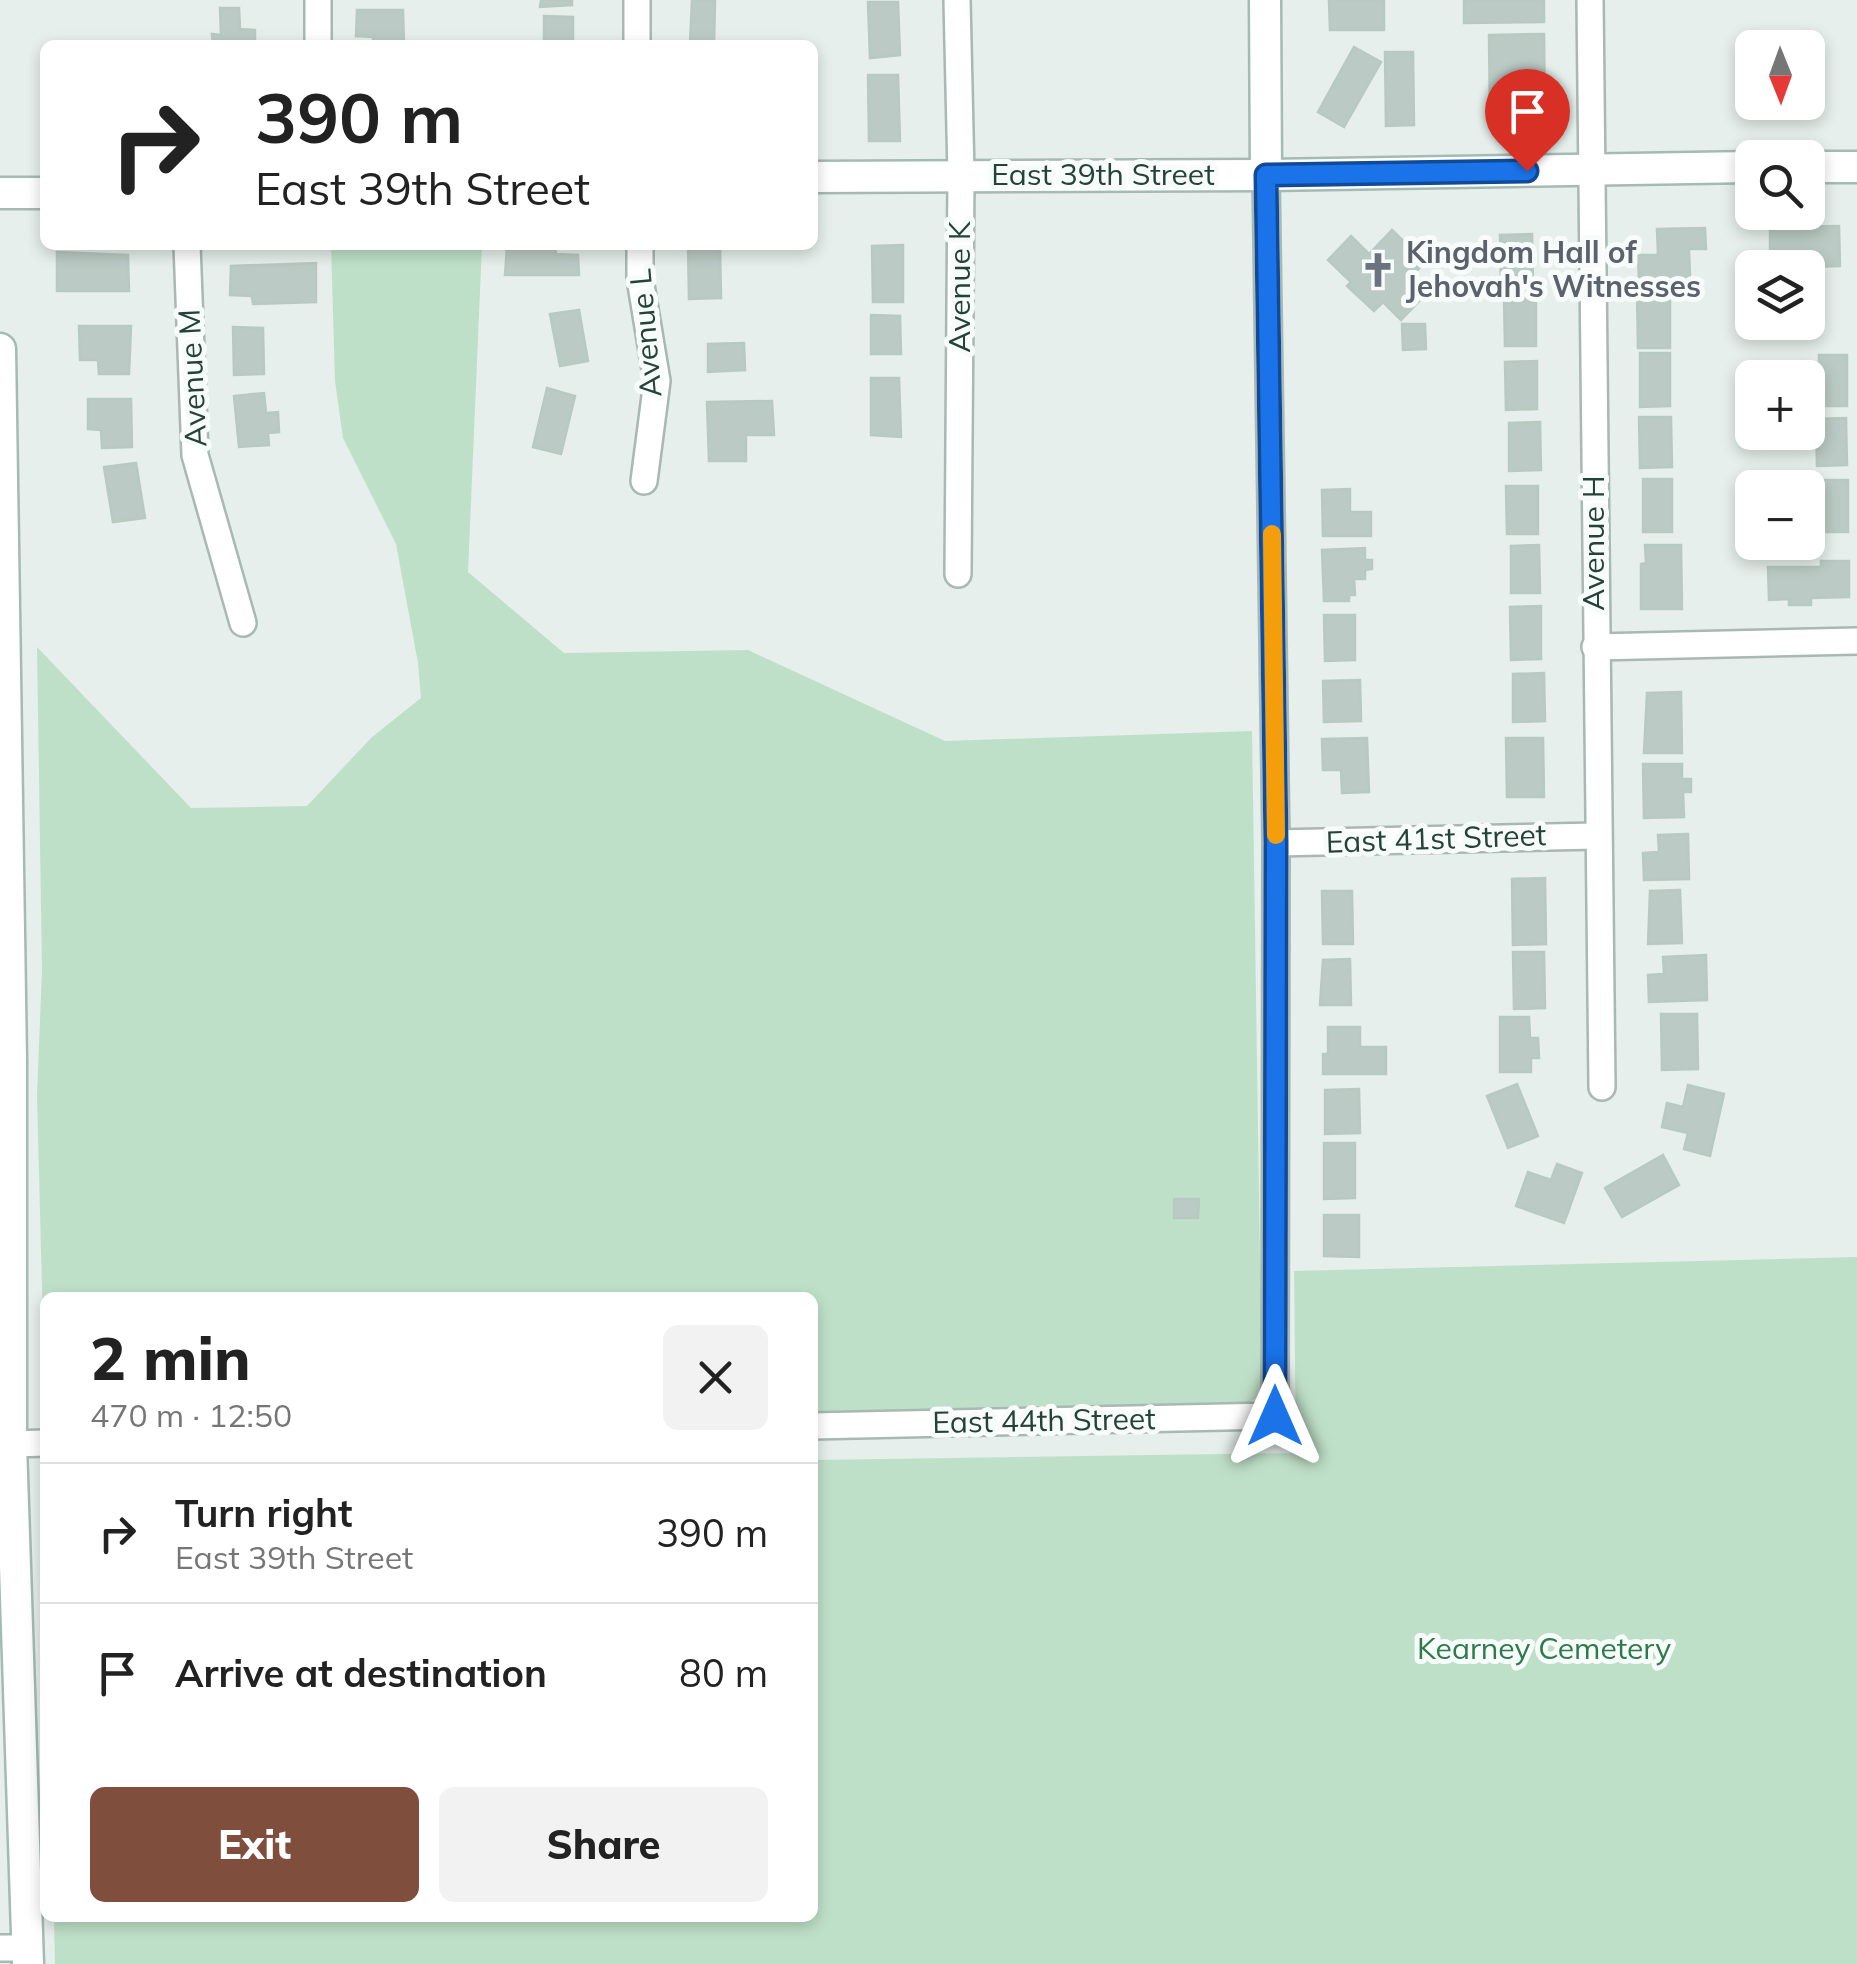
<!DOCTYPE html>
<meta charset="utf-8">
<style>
:root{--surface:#fff;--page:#f2f2f2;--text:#222;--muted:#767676;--line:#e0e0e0;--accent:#804e3d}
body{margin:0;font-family:Mulish,sans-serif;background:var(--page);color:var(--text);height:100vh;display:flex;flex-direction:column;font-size:38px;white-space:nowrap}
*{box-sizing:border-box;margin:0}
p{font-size:32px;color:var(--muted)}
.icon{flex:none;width:55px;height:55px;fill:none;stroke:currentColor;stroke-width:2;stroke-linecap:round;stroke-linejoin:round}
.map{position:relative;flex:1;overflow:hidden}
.side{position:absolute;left:40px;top:1292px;width:778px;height:630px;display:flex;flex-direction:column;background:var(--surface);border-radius:15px;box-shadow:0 5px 15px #0003}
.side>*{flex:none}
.guide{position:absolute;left:40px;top:40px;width:778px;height:210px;border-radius:15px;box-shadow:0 5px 15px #0003;background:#fff;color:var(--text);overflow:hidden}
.needle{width:65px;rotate:179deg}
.fabs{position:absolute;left:1735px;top:30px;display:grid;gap:20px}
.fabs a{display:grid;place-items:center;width:90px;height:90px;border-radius:15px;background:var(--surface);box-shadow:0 5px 15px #0003;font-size:50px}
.pin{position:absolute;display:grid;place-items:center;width:85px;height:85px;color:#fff;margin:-102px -42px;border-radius:50% 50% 50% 0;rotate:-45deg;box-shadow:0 0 10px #0007}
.pin .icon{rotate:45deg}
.me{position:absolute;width:110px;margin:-55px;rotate:0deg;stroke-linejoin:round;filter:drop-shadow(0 0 8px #0008)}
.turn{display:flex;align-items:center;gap:35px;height:210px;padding:0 50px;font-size:45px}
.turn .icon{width:130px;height:130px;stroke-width:2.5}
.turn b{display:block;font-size:70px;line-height:85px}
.round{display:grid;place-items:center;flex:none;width:105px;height:105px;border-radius:15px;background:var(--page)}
.headline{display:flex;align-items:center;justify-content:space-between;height:170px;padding:0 50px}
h1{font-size:60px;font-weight:800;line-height:75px}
.cta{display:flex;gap:20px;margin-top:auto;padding:20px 50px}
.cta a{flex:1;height:115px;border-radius:15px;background:var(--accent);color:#fff;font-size:40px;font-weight:800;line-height:115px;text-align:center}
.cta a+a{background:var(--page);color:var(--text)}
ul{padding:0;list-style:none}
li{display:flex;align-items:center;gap:30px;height:140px;padding:0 50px;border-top:2px solid var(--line)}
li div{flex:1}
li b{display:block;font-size:38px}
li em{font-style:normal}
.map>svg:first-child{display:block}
.green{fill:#bfe0c8}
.building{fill:#bbcac4;stroke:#b8c9c2;stroke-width:2.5}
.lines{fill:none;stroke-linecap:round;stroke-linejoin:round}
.street-casing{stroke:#a8b8b2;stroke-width:30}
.secondary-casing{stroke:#a4bbb3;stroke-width:35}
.street{stroke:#fff;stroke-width:25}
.secondary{stroke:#fff;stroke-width:30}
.route-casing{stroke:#114b97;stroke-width:25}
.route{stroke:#1a73e8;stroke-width:18}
.slow{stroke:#f59e0b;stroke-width:18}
.labels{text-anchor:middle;stroke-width:10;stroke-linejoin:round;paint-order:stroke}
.street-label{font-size:30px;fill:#24423a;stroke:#f7fbf9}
.worship-label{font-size:30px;font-weight:bold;fill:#5b616d;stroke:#f7fbf9;text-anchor:start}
.park-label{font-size:30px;fill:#2d7a4b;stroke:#f7fbf9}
</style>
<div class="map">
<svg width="1857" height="1964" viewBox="0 0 1857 1964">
<rect width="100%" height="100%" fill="#e6efeb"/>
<g class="green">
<polygon points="331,245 482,245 468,572 564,653 748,650 945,741 1252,731 1262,1393 1246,1406 813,1415 812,1298 45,1298 45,1404 37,1095 42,971 37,647 191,808 307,806 372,737 421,698 418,663 396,544 343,438 335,381"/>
<polygon points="1857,1257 1857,1964 55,1964 54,1918 812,1918 813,1460 1296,1453 1294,1271"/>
</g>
<g class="building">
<polygon points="541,0 572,0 572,5 540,7"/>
<polygon points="692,0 715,0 714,45 690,45"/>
<polygon points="1329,0 1384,0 1384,30 1330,30"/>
<polygon points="1464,0 1544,0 1544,22 1464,23"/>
<polygon points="868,2 898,2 900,55 870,58"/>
<polygon points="220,8 239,8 240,29 255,30 255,45 213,45 212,34 221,35"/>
<polygon points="357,10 403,10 404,45 373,45 373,37 356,36"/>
<polygon points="544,16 573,17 573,45 544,45"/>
<polygon points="1544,34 1545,119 1490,120 1489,35"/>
<polygon points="1354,47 1381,62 1344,127 1318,112"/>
<polygon points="1385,52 1413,52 1414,125 1386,126"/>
<polygon points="868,75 898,75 900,141 869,141"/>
<polygon points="1839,226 1840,266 1811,267 1811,257 1770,258 1770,227"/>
<polygon points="1705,228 1706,249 1689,249 1690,278 1639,280 1638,255 1658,255 1657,229"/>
<polygon points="1392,230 1425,262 1409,279 1425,295 1401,320 1383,302 1374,311 1347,286 1351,282 1328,260 1351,236 1369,254"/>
<polygon points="1532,234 1533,282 1501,283 1500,235"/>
<polygon points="688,245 720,245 721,298 689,299"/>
<polygon points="903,245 903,302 873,302 872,246"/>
<polygon points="507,247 555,248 556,254 578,255 579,275 505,275"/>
<polygon points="57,252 128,255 129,291 57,291"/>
<polygon points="316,263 316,302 253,304 252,296 230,295 231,266"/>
<polygon points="1637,293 1670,293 1670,348 1638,348"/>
<polygon points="1536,297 1536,346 1505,346 1504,298"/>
<polygon points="579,310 588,361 560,366 550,314"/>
<polygon points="871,315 900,316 901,354 871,354"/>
<polygon points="1402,324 1425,324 1426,349 1403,350"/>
<polygon points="79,326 131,326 129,374 99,374 98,360 80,360"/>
<polygon points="233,327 263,328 264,374 234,375"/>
<polygon points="744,343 745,370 708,372 708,344"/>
<polygon points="1640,353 1670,353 1670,406 1640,407"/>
<polygon points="1819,355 1847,355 1847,406 1810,406 1809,377 1819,377"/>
<polygon points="1537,361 1537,409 1506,410 1505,362"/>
<polygon points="871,378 899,378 901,437 871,435"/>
<polygon points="547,388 575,396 561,454 533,447"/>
<polygon points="264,393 266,413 278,412 279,432 268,433 269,445 239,447 234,396"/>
<polygon points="88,399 131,399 132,447 102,448 101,430 88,429"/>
<polygon points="772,401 774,435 746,435 746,461 709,461 707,402"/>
<polygon points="1639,417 1671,417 1672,467 1640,468"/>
<polygon points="1846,418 1847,465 1817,466 1816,419"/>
<polygon points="1540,422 1541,470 1509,471 1509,423"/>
<polygon points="136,463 145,518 113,522 104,467"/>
<rect x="1643" y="479" width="29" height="53"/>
<rect x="1819" y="480" width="29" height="52"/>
<polygon points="1506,486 1538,486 1538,534 1507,534"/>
<polygon points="1350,489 1350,512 1371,512 1371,536 1323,536 1322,490"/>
<polygon points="1539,545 1540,593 1511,593 1511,546"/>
<polygon points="1645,545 1681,545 1682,609 1641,609 1641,564 1646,563"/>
<polygon points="1365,548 1365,560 1372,560 1372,569 1365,570 1365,579 1354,579 1355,595 1349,595 1349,601 1324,601 1322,550"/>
<polygon points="1821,561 1849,561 1849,597 1811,598 1811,605 1789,605 1789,599 1769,600 1768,567 1821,567"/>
<polygon points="1541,606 1541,659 1511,660 1510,607"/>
<polygon points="1324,615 1355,615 1355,660 1325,661"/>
<polygon points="1544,673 1545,721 1513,722 1513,674"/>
<polygon points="1360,680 1361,721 1324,722 1323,681"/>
<polygon points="1681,692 1682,753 1644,753 1647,693"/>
<polygon points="1367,738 1369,792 1342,793 1341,770 1323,770 1322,739"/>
<polygon points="1506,738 1543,738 1544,797 1507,797"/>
<polygon points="1643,764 1682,764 1682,779 1691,779 1691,792 1683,792 1684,817 1644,818"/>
<polygon points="1688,834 1689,879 1644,880 1643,853 1659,852 1658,835"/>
<polygon points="1545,878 1546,944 1513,945 1512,879"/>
<polygon points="1680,890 1682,943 1648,944 1650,891"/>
<polygon points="1322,891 1352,891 1353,944 1323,944"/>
<polygon points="1513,952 1544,952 1545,1008 1514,1009"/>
<polygon points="1706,955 1707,1000 1649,1002 1648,975 1664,974 1663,957"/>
<polygon points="1350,959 1351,1005 1320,1005 1323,960"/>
<polygon points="1661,1014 1697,1014 1698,1069 1662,1070"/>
<polygon points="1500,1017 1529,1017 1530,1038 1538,1038 1539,1058 1531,1058 1531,1072 1500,1072"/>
<polygon points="1328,1027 1360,1027 1360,1047 1386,1047 1386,1074 1323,1074 1323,1054 1328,1054"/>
<polygon points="1517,1084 1538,1136 1508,1148 1487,1096"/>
<polygon points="1688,1085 1724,1094 1710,1156 1684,1149 1688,1133 1662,1127 1667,1103 1683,1107"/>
<polygon points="1359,1089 1360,1133 1325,1134 1325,1090"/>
<polygon points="1324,1143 1355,1143 1355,1198 1324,1199"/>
<polygon points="1663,1155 1679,1185 1622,1217 1605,1188"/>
<polygon points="1557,1164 1582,1173 1564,1223 1516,1206 1528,1172 1551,1180"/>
<polygon points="1174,1199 1199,1199 1198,1218 1174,1218"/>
<polygon points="1324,1215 1359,1215 1359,1257 1324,1256"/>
</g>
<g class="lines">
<defs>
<g id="street">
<polyline points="318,0 318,45"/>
<polyline points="637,0 637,45"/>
<polyline points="957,0 961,175 958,574"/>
<polyline points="1590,0 1602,1087"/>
<polyline points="187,245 195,455 243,623"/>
<polyline points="640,245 640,279 657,381 644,481"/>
<polyline points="1595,647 1857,641"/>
<polyline points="1276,843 1597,836"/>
<polyline points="812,1426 1275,1416 1276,843 1266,175"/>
<polyline points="11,1444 45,1443"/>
<polyline points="0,1948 28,1948"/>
</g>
<g id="secondary">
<polyline points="1265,0 1266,175"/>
<polyline points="1808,167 1857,167"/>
<polyline points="812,177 1266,175 1752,167"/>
<polyline points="0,193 45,193"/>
<polyline points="0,349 11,1061 11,1444 28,1964"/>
</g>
</defs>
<use href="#street" class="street-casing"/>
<use href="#secondary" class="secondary-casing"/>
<use href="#street" class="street"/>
<use href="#secondary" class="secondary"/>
</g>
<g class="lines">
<defs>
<polyline id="route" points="1275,1416 1276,843 1266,175 1527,171"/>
</defs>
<use href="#route" class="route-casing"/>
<use href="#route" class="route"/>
<polyline class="slow" points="1272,534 1276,835"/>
</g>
<defs>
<symbol id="church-bare" viewBox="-9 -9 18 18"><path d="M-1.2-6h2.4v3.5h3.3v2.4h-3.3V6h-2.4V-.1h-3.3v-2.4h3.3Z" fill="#6b7280" stroke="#f7fbf9" stroke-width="2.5" paint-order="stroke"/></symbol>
</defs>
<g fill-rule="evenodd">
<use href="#church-bare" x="1353" y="245" width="50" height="50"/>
</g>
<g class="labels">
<g class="street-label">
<text x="1103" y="185">East 39th Street</text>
<text transform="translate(960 287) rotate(-90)" y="10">Avenue K</text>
<text transform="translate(646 333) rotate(-95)" y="10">Avenue L</text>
<text transform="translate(193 378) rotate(-93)" y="10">Avenue M</text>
<text transform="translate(1594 543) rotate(-90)" y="10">Avenue H</text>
<text transform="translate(1436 839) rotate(-2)" y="10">East 41st Street</text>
<text transform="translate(1044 1421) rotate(-1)" y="10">East 44th Street</text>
</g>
<g class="worship-label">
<text x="1406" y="263">Kingdom Hall of<tspan x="1406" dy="34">Jehovah's Witnesses</tspan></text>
</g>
<g class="park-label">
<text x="1544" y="1659">Kearney Cemetery</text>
</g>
</g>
</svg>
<div class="fabs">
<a><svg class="needle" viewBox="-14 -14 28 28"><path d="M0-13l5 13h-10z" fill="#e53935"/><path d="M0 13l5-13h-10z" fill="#767676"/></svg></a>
<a><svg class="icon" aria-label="search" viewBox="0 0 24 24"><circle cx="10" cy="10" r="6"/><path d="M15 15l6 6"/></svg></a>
<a><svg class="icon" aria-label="layers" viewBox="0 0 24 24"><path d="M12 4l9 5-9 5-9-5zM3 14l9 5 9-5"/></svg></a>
<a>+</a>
<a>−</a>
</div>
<div class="pin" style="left:1527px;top:171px;background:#d93025"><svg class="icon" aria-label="arrive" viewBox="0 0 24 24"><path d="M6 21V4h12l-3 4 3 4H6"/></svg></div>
<svg class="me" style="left:1275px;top:1416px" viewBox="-20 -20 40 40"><path d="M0-17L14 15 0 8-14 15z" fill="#1a73e8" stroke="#fff" stroke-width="4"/></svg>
<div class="guide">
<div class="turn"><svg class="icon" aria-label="right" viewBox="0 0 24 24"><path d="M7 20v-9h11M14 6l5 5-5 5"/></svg><div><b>390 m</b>East 39th Street</div></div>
</div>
<section class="side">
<div class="headline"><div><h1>2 min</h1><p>470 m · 12:50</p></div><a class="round"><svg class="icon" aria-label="close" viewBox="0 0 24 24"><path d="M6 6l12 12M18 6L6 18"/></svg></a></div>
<ul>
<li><svg class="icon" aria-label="right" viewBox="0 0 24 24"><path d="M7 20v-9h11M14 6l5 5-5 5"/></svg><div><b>Turn right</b><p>East 39th Street</p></div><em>390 m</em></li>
<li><svg class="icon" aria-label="arrive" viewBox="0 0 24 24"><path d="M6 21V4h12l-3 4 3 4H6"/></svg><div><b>Arrive at destination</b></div><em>80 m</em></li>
</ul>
<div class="cta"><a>Exit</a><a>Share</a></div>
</section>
</div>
